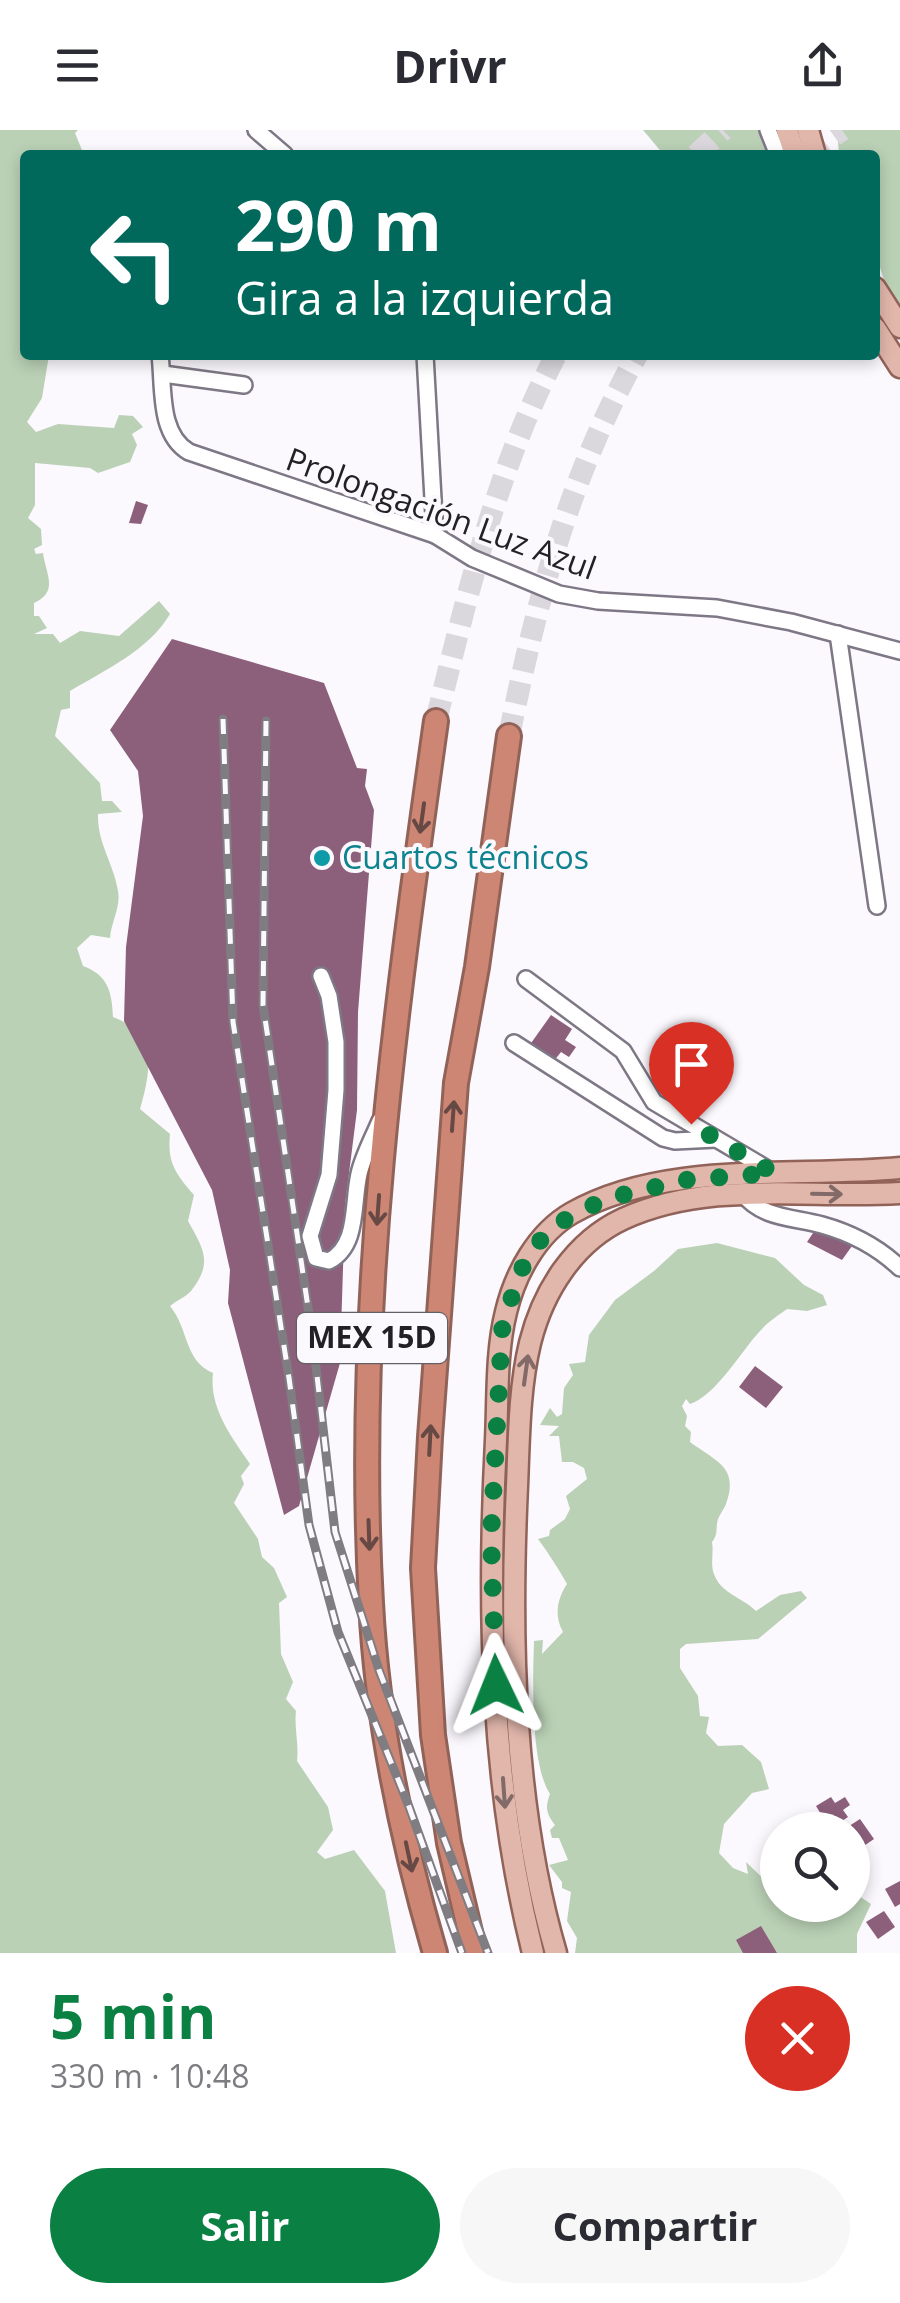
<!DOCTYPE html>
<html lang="es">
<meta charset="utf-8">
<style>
:root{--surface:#fff;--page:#f7f7f7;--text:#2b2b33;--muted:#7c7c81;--accent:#0b8043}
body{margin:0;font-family:"Open Sans",sans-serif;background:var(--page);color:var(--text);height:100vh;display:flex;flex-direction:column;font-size:38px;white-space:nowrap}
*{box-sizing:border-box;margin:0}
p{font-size:32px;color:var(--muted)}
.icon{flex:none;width:55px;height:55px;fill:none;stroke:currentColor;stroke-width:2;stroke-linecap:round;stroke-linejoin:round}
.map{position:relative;height:1823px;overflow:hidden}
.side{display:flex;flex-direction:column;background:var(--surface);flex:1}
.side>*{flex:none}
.hud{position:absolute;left:20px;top:20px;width:860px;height:210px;border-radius:10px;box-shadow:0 5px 15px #0003;background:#00695c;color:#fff;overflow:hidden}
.buttons{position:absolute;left:760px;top:1682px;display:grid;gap:20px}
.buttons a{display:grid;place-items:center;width:110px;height:110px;border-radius:50%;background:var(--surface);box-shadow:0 5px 15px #0003;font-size:50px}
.pin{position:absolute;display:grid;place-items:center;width:85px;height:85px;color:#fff;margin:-102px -42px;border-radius:50% 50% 50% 0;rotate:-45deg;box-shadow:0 0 10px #0007}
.pin .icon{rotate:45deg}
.me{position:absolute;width:110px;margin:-55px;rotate:358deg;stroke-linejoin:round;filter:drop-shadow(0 0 8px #0008)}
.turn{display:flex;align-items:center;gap:35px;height:210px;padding:0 50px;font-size:45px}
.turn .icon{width:130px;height:130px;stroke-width:2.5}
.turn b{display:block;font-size:70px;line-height:85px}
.round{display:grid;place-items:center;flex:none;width:105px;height:105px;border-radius:52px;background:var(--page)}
.summary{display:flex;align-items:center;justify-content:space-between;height:170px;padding:0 50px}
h1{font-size:60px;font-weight:700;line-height:75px;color:var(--accent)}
.button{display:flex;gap:20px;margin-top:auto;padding:20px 50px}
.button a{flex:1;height:115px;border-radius:60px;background:var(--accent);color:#fff;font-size:40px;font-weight:700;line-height:115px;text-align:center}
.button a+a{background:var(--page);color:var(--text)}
header{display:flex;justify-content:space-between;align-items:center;height:130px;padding:0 50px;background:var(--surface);font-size:45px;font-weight:700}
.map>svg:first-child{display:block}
.green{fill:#bad1b6}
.building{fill:#8c5f7b}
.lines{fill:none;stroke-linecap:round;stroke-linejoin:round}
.highway-tunnel{stroke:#dad7dd;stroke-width:22;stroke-dasharray:22 11;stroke-linecap:butt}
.minor-casing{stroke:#7e7785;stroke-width:20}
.major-casing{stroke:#916258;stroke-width:25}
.highway-casing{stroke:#916258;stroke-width:28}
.minor{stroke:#fff;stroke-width:15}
.major{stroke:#e1b6ab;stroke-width:20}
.highway{stroke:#cd8673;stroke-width:22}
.rail-casing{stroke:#7f7c82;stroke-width:9}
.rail{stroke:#fbf8fe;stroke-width:5;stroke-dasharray:15;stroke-linecap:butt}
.oneway{stroke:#664844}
.oneway2{stroke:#826a68}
.route{stroke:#0b8043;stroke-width:18;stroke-dasharray:0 32.4}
.culture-dot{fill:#0f9aa8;stroke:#fbf8fe;stroke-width:4}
.labels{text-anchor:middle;stroke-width:8;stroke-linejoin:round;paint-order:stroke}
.shield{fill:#fbf8fe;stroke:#636066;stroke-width:2.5}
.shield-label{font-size:30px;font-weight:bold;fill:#221f25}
.street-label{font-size:32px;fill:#221f25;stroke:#fbf8fe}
.culture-label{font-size:32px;fill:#0d838f;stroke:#fbf8fe;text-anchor:start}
</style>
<header><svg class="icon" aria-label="menu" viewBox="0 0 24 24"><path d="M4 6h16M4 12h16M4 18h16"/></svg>Drivr<svg class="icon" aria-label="share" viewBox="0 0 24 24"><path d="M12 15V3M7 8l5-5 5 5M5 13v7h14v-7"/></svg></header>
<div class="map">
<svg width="900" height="1823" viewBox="0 0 900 1823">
<rect width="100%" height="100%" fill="#fbf8fe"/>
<g class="green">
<path d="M0,0H78L75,3L84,25H25V225H49L42,268L27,292L36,302L58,294L114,298L119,285L133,286L143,297L132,304L137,315L130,332L98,343L90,338L35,333V375L28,388L41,399L42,415L34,419L36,424L43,423C46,445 59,461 34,473V486H39L47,498L34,504H53L60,513L80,501L119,506L159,471L170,484C149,520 105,540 70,561V578L61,580L55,606L100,653L102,671H112L122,682L98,684C97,713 114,734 118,761C121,777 111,792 110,808L91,805L77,818L83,836C108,845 112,862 113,887C158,904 151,940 140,979L170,1004C167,1033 176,1044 194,1065L188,1091C204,1120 213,1133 191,1161C186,1167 177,1170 170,1176C189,1199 184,1231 213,1243C209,1278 231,1306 250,1334L241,1346L244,1354L234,1373L258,1409L262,1427L274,1438L287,1467L279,1473L281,1524L293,1552L286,1569L296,1581C294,1598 299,1613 297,1631L328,1677L333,1700L317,1722L325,1729L354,1720L385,1761L396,1823H0Z"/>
<polygon points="643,0 767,0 763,12 775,25 664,25"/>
<path d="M837,0H900V174C866,141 875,70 875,25H827L839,24Z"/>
<path d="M717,1113L775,1128L804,1155L823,1165L827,1175L807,1181L787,1179C779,1185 769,1191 762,1199C742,1219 717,1265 690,1274L686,1269L682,1276L687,1286L685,1296L691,1302L690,1312C717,1332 739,1337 726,1374C724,1379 720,1384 718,1389C715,1399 719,1403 712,1412C714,1422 710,1434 714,1444C721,1464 742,1467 756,1481L780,1465L801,1461L807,1468L758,1509L686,1514L680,1519V1538L698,1566L700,1586L709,1587L706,1603L718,1616L742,1615L761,1632L769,1659L752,1663L724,1694L719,1723L733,1738L748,1744L746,1732L768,1753L777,1714L778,1775H852L853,1762L871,1774L857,1804V1823H575L577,1808L567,1791L571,1762L562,1758V1752L549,1735L568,1730L559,1708H552L550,1700L555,1695C546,1684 545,1677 550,1664C530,1633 533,1549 534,1511L543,1510L542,1524L563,1502C554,1486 557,1469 567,1454C558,1438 549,1424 538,1409L549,1406L550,1400L565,1389L570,1379L566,1366L587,1349L584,1338L573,1332H562L559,1306H549L559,1296L540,1295L550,1278L557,1287L562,1284L564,1258L573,1245L569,1234L585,1232L589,1205L615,1170L654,1141L678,1119Z"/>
</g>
<g class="building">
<polygon points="136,371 148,375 141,394 129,393"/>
<polygon points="172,509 324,553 357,638 367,639 365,656 374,680 358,882 357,980 345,1075 340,1233 299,1376 284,1385 228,1173 230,1140 212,1060 124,891 126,817 143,686 138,641 110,600"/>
<polygon points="551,885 572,899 565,910 576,917 569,927 561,922 553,932 529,916"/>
<polygon points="817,1097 852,1116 842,1130 807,1112"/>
<polygon points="755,1236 783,1257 766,1278 739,1257"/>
<polygon points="831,1667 835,1673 845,1667 850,1675 843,1680 848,1687 830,1699 816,1676"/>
<polygon points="860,1689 874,1709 855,1722 852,1700 843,1700"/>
<polygon points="900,1751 900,1774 895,1777 885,1759"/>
<polygon points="884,1781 895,1797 878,1809 866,1792"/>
<polygon points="761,1796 777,1823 743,1823 736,1810"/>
</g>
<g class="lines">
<g class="highway-tunnel">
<polyline points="696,25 723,0"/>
<polyline points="807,25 842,0"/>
<path d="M436,591C467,466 496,340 556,225"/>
<path d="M509,606C537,469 569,348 637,225"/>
</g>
<defs>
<g id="minor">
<polyline points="256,0 285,25"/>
<polyline points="768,0 778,25"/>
<path d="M160,225C164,257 158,304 189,322L435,405L472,428L559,464L598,471L717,478L791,492L900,521"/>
<polyline points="425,225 435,405"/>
<polyline points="163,244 244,255"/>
<polyline points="838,504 877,776"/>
<path d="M321,846L329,866L336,912V960L329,1045L310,1106L316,1128L329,1131C359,1115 352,1074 359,1044C363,1026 373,1008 380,991"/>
<polyline points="526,849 623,921 654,972 774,1043"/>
<polyline points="514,913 663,1008 675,1011 716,1009"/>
<path d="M742,1063C762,1089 793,1087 822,1095C851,1103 879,1118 900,1138"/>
</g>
<g id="major">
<polyline points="787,0 795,25"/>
<polyline points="808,0 815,25"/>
<polyline points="875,158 900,197"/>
<polyline points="875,198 900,237"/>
<path d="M533,1823C491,1656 487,1481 496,1310C498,1268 496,1222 506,1182C515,1144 537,1103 572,1083C665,1030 797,1048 900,1038"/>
<path d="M556,1823C513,1676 510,1508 517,1356C519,1309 519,1259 530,1213C543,1161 574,1112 623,1089C710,1049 808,1069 900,1063"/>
</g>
<g id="highway">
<path d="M435,1823C402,1710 377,1591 371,1473C354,1178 395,883 436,591"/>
<polyline points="475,1823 449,1713 433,1605 423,1438 430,1307 456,953 477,837 509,606"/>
</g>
</defs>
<use href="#minor" class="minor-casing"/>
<use href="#major" class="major-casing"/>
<use href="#highway" class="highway-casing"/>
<use href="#minor" class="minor"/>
<use href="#major" class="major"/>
<use href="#highway" class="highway"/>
<defs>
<g id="rail">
<polyline points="223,589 233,892 289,1248 309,1395 338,1502 408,1674 462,1823"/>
<polyline points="266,591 263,875 313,1211 335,1402 379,1540 488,1823"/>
</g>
</defs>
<use href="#rail" class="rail-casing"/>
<use href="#rail" class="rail"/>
</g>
<defs><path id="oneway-shaft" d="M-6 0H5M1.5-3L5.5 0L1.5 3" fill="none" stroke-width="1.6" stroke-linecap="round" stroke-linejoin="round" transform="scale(2.5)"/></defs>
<g class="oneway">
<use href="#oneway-shaft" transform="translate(422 688) rotate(98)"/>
<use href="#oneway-shaft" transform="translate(453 986) rotate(-86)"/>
<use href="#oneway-shaft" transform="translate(378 1080) rotate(94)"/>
<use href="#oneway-shaft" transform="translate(430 1310) rotate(-87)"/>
<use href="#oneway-shaft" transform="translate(369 1405) rotate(88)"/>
<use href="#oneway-shaft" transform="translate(409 1727) rotate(78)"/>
</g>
<g class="oneway2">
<use href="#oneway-shaft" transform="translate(827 1064) rotate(1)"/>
<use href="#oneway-shaft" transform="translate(526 1240) rotate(-82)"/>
<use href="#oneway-shaft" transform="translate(504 1663) rotate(86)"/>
</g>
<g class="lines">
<polyline class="route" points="496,1555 491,1407 502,1200 519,1143 544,1105 557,1094 605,1069 685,1050 774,1043 691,994"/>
</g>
<circle class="culture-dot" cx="322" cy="728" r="10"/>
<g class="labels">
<rect class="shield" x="297" y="1183" width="150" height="50" rx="8"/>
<g class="shield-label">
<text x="372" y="1218">MEX 15D</text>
</g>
<g class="street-label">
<text transform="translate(441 384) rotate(20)" y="11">Prolongación Luz Azul</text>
</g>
<g class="culture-label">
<text x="342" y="739">Cuartos técnicos</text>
</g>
</g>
</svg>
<div class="buttons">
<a><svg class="icon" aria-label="search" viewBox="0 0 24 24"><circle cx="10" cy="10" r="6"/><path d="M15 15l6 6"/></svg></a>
</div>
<div class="pin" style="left:691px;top:994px;background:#d93025"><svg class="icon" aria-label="arrive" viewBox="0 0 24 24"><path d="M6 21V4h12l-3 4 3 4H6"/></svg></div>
<svg class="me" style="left:496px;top:1555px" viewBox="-20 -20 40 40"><path d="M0-17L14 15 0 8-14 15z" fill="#0b8043" stroke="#fff" stroke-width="4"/></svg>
<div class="hud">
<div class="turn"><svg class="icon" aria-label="left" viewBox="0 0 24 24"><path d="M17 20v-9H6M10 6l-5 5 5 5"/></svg><div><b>290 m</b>Gira a la izquierda</div></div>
</div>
</div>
<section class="side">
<div class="summary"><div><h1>5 min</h1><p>330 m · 10:48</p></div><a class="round" style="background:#d93025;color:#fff"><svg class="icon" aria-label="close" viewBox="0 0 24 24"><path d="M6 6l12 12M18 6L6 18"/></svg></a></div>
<div class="button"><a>Salir</a><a>Compartir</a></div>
</section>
